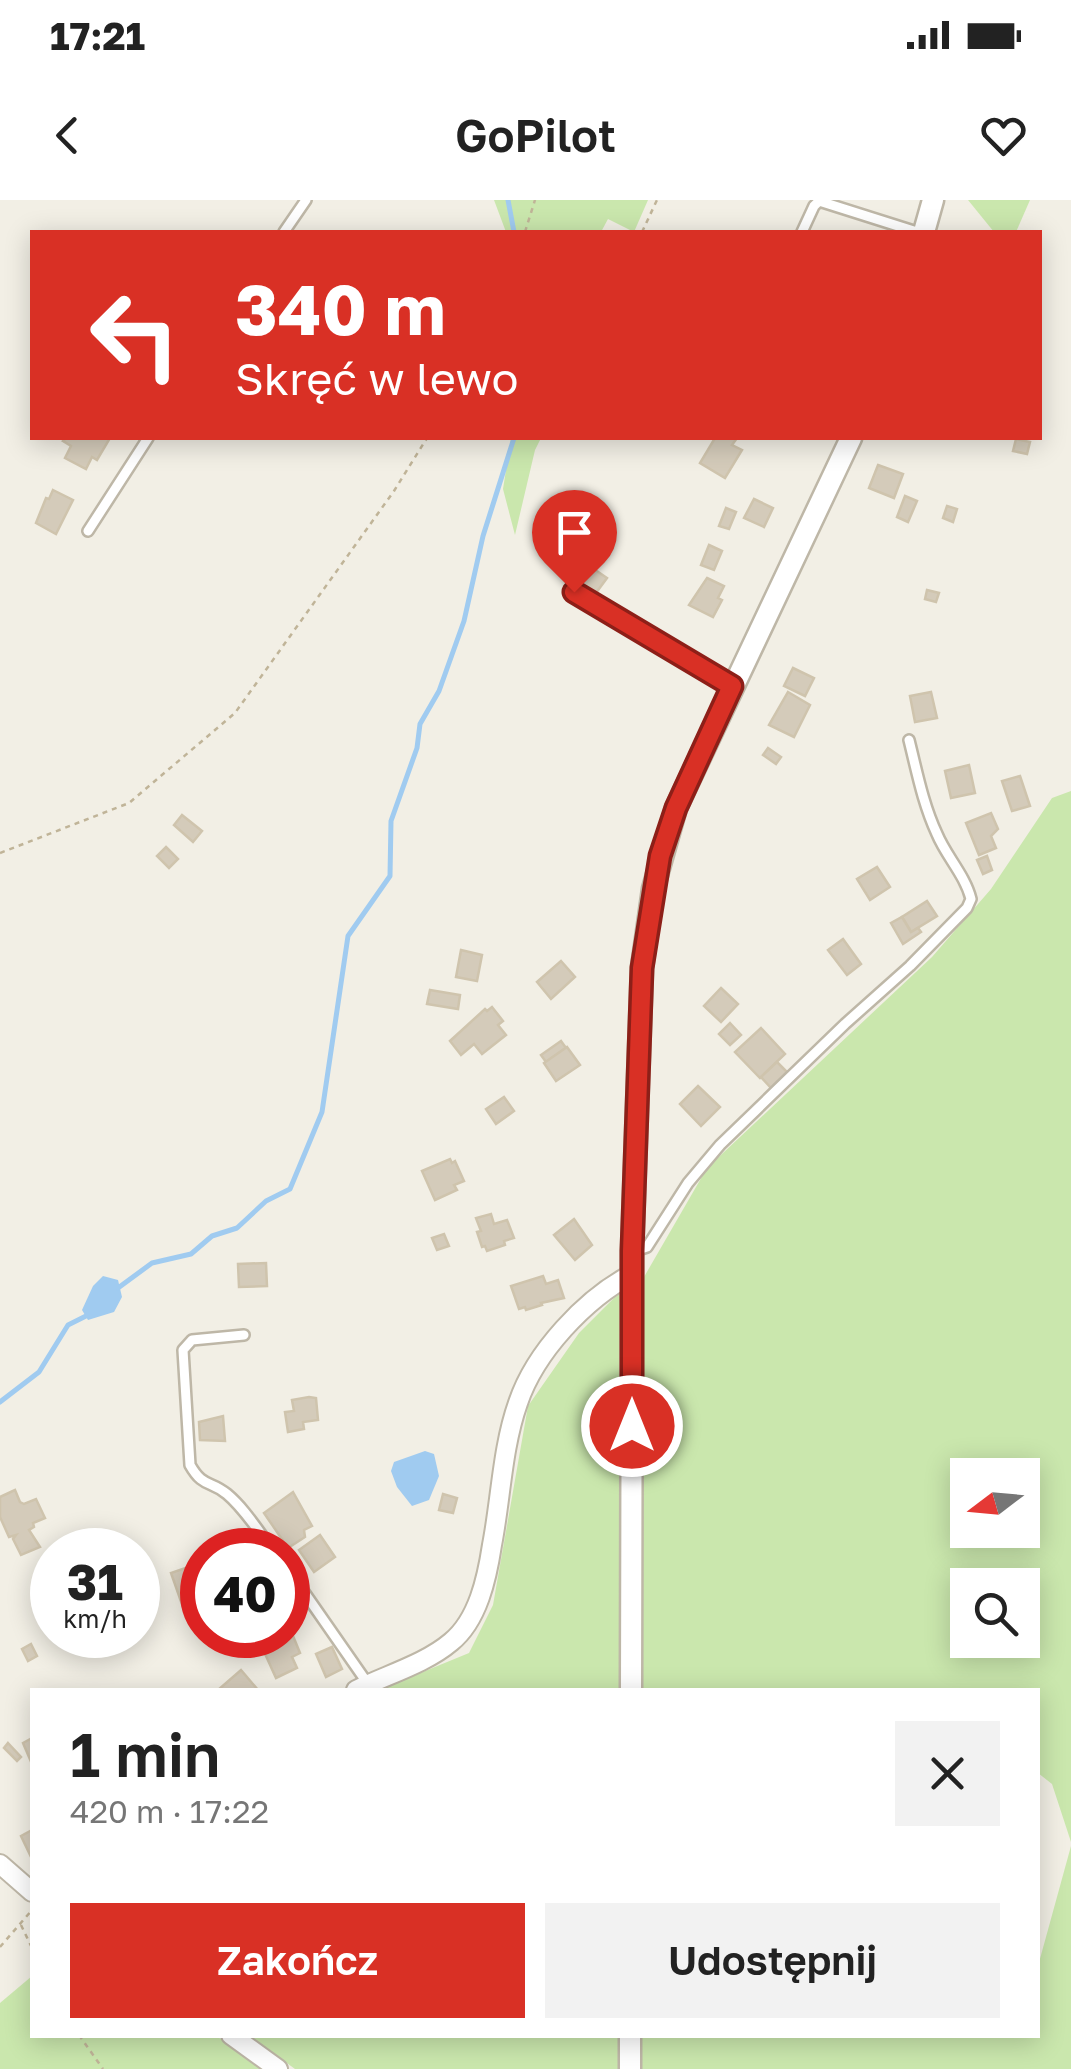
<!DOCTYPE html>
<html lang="pl">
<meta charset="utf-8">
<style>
:root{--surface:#fff;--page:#f2f2f2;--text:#222;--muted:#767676;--accent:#d93025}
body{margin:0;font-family:"Golos Text",sans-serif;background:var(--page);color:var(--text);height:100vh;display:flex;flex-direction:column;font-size:38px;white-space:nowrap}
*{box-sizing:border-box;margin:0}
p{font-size:32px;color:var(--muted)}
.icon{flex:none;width:55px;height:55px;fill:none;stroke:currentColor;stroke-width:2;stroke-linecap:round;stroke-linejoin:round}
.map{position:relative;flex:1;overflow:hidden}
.details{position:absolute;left:30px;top:1488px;width:1010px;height:350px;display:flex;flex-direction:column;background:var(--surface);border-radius:0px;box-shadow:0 5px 25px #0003}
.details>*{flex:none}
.hud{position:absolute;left:30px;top:30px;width:1012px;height:210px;border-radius:0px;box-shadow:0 5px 25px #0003;background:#d93025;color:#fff;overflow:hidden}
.needle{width:65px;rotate:254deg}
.tools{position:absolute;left:950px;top:1258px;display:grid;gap:20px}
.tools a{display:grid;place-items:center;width:90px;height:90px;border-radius:0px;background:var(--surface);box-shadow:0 5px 25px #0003;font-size:50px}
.speed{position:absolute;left:30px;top:1328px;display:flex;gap:20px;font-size:50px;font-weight:700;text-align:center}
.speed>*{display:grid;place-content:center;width:130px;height:130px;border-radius:50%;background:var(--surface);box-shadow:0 5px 25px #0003;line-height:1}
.speed small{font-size:25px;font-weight:400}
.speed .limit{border:15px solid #d22;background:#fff;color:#111}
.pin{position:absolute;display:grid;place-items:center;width:85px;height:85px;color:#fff;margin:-102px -42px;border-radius:50% 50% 50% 0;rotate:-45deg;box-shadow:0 0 10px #0007}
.pin .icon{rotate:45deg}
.me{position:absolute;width:110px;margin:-55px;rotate:0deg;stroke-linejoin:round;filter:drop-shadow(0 0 8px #0008)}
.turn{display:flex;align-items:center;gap:35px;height:210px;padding:0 40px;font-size:45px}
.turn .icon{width:130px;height:130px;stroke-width:2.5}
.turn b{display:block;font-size:70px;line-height:85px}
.round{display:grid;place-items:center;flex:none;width:105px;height:105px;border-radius:0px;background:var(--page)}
.overview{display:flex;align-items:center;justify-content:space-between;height:170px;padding:0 40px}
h1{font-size:60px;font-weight:600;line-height:75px}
.action{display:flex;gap:20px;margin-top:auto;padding:20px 40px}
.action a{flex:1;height:115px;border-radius:0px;background:var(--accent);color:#fff;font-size:40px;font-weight:600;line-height:115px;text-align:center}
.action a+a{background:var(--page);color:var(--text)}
.status{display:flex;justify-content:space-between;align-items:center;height:70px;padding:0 50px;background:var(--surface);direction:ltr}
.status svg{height:28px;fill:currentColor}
header{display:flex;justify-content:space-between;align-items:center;height:130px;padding:0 40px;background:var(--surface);font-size:45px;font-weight:600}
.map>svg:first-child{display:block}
.green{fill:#cae7ad;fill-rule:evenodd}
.water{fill:#a0cbf0}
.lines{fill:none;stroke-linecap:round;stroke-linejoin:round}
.stream{stroke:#a0cbf0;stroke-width:5}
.building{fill:#d4cbba;stroke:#cfc4ad;stroke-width:2.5}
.service-casing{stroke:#beb7a7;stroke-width:14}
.minor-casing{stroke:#beb7a7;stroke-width:22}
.tertiary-casing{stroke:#beb7a7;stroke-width:25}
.path{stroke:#c0b498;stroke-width:2.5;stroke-dasharray:5 5;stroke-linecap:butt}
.service{stroke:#fff;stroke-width:9}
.minor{stroke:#fff;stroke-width:18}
.tertiary{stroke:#fff;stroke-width:20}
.route-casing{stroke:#8d1f18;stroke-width:25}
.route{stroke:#d93025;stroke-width:18}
</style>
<div class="status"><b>17:21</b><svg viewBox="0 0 49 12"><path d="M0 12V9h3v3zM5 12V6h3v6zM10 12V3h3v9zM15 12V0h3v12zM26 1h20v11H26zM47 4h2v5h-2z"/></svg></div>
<header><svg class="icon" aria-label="back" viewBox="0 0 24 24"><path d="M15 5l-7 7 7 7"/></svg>GoPilot<svg class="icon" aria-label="heart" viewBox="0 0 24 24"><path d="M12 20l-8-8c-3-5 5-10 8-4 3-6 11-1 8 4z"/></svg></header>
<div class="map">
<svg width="1071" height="1869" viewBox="0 0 1071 1869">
<rect width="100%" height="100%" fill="#f2efe5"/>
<g class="green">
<polygon points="494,0 648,0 634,32 608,19 601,32 506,32"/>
<polygon points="968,0 1030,0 1016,32 994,32"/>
<polygon points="511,238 541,238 535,250 515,335 503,289"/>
<path d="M1071,591V1642L1052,1584L1038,1573V1490H379L469,1453L493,1405L528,1206L579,1133L614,1098L644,1077L707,968L932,757L991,689L1052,598ZM968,1275H1022V1330H968ZM968,1385H1022V1440H968Z"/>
<polygon points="1071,1646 1071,1869 295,1869 249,1835 1038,1835 1038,1766"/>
<polygon points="32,1776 32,1835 215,1835 265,1869 0,1869 0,1803"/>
</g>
<g class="water">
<polygon points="103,1076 118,1080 122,1097 114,1112 88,1120 82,1110 93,1086"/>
<polygon points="425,1251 434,1254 439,1276 429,1300 412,1306 397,1287 391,1271 394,1262"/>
</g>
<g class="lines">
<g class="stream">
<polyline points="508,0 514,32"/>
<polyline points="118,1088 152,1063 191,1054 212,1036 237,1028 266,1001 290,989 322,912 348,736 390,676 391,621 417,548 420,524 439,491 464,421 483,336 514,238"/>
<polyline points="0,1202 39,1172 68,1125 88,1115"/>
</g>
</g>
<g class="building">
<polygon points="66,238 110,238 97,260 92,257 86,269 65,258 71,246 63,241"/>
<polygon points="715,238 737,238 732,245 742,250 725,278 700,263"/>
<polygon points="1016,239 1030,242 1027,254 1013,251"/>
<polygon points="878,265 903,274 894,298 869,288"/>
<polygon points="53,290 73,300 56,334 36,323 46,298 49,299"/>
<polygon points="905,296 917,301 908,322 897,317"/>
<polygon points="754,299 773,308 764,327 744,318"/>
<polygon points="947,306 957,309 953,322 943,318"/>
<polygon points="726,308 736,312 729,329 719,326"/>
<polygon points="569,336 578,346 561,362 552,353"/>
<polygon points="709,345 722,351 714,370 701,365"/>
<polygon points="591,367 607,378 593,397 578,386"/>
<polygon points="707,378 724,386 718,398 722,400 713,417 689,405"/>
<polygon points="927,390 939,393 936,402 925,399"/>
<polygon points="793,468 814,478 805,496 784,486"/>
<polygon points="788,492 810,505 794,537 769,525"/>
<polygon points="931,492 937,518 915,522 910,496"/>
<polygon points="768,548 781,557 776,564 763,555"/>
<polygon points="969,565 975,593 951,598 945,571"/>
<polygon points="1020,576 1030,606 1012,611 1002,581"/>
<polygon points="991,613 998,629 991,636 996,648 979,655 966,623"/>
<polygon points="182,615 202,631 193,642 174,625"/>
<polygon points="166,647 178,659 169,668 157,656"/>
<polygon points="987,656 992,670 983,674 977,660"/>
<polygon points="877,667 890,687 870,700 857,679"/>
<polygon points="927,701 937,716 911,732 902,717"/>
<polygon points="902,717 911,732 918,728 921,732 903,744 891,723"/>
<polygon points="843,739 861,764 847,775 828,750"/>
<polygon points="461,750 482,755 477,781 456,777"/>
<polygon points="561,761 575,777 551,799 537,782"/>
<polygon points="721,788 738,804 721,822 704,806"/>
<polygon points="430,790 460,795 458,809 427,804"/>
<polygon points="492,807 503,821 498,825 506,835 482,854 474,844 461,855 450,841 485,809 487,811"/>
<polygon points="730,823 741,835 730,845 719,834"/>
<polygon points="761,828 785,854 760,878 735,852"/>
<polygon points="561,841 566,848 546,862 541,855"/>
<polygon points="567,847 580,865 556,881 544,863"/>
<polygon points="777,862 787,872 771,888 761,877"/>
<polygon points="698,886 720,907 701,926 680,904"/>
<polygon points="504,897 514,911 496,924 486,909"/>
<polygon points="450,959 452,963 455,961 464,981 454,985 457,990 435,1000 422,971"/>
<polygon points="491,1014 494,1024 507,1020 514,1038 504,1041 505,1045 487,1051 485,1046 482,1047 477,1032 481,1031 476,1018"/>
<polygon points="574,1019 592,1045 575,1060 554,1035"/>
<polygon points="444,1034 449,1046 437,1050 432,1038"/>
<polygon points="266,1063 267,1086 239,1087 238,1064"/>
<polygon points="543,1076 546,1084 558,1080 564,1098 541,1103 542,1105 526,1110 525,1107 519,1109 511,1086"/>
<polygon points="309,1197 316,1198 318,1220 303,1222 304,1229 288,1232 285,1212 294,1211 292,1200"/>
<polygon points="223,1216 225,1241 200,1240 199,1222"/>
<polygon points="15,1290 20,1302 24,1304 36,1299 45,1318 33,1323 34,1327 29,1330 40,1347 21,1355 13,1339 16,1335 9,1337 0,1317 0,1297"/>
<polygon points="293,1292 312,1326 304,1330 305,1337 288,1348 264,1313"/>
<polygon points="443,1294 457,1298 453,1313 439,1310"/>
<polygon points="320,1335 335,1357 314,1372 299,1350"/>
<polygon points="194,1365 198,1375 195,1377 199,1388 202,1386 202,1403 184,1410 171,1373"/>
<polygon points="291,1431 300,1453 292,1457 297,1468 276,1478 261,1445 270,1441 268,1437 288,1435"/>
<polygon points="31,1444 37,1456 28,1461 22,1449"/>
<polygon points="332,1447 342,1469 326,1477 316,1454"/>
<polygon points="241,1470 258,1490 218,1490"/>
<polygon points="32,1538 32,1564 23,1543"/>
<polygon points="8,1543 21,1557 17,1561 4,1548"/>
<polygon points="32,1630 32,1659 21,1636"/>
</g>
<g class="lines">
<defs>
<g id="service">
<polyline points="284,32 306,0"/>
<polyline points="802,32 814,6 819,1 917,32"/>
<polyline points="88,331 148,238"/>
<polyline points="574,393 732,487"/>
<path d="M635,1051L647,1047L688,983L720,945L845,824L910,766L967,708L971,699C965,675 946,656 937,634C923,604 917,572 909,540"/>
<path d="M244,1135L192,1140L183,1150L190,1265C203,1288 210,1280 227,1294C245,1309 258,1331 273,1350"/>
<polyline points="288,1369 368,1484"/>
</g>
<g id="minor">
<path d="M356,1490C386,1475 425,1464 451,1442C478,1420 487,1378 492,1345C501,1299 502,1248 518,1203C535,1152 585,1099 632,1074"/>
<polyline points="0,1664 32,1692"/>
<polyline points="231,1835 278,1869"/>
</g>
<g id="tertiary">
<polyline points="924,32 933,0"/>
<polyline points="631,1490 632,1051 642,767 653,689 676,608 851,238"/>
<polyline points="630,1869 630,1835"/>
</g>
</defs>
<use href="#service" class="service-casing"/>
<use href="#minor" class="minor-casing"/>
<use href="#tertiary" class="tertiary-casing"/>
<g class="path">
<polyline points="525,32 535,0"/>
<polyline points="642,32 657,0"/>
<polyline points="0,653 129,603 235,513 394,291 427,238"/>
<polyline points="21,1725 32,1748"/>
<polyline points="0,1747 32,1710"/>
<polyline points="79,1835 103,1869"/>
</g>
<use href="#service" class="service"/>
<use href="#minor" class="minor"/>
<use href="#tertiary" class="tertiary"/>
</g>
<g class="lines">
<defs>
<polyline id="route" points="574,392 732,486 676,608 660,656 642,768 632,1051 632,1226"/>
</defs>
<use href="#route" class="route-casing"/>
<use href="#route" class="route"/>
</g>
</svg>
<div class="tools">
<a><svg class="needle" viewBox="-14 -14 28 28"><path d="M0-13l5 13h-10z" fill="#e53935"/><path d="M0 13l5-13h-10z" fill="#767676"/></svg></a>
<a><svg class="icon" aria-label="search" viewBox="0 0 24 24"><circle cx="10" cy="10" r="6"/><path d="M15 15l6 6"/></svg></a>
</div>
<div class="speed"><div>31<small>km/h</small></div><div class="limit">40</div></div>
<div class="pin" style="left:574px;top:392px;background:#d93025"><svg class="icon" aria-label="arrive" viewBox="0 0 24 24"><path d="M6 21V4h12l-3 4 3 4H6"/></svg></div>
<svg class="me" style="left:632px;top:1226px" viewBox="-20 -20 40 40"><circle r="17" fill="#d93025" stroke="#fff" stroke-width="3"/><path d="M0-11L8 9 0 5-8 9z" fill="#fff"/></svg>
<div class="hud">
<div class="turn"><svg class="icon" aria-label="left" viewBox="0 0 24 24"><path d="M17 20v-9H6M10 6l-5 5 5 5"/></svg><div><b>340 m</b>Skręć w lewo</div></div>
</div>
<section class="details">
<div class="overview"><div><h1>1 min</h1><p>420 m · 17:22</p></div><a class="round"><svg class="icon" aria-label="close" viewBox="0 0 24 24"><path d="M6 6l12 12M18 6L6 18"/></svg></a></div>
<div class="action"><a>Zakończ</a><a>Udostępnij</a></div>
</section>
</div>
